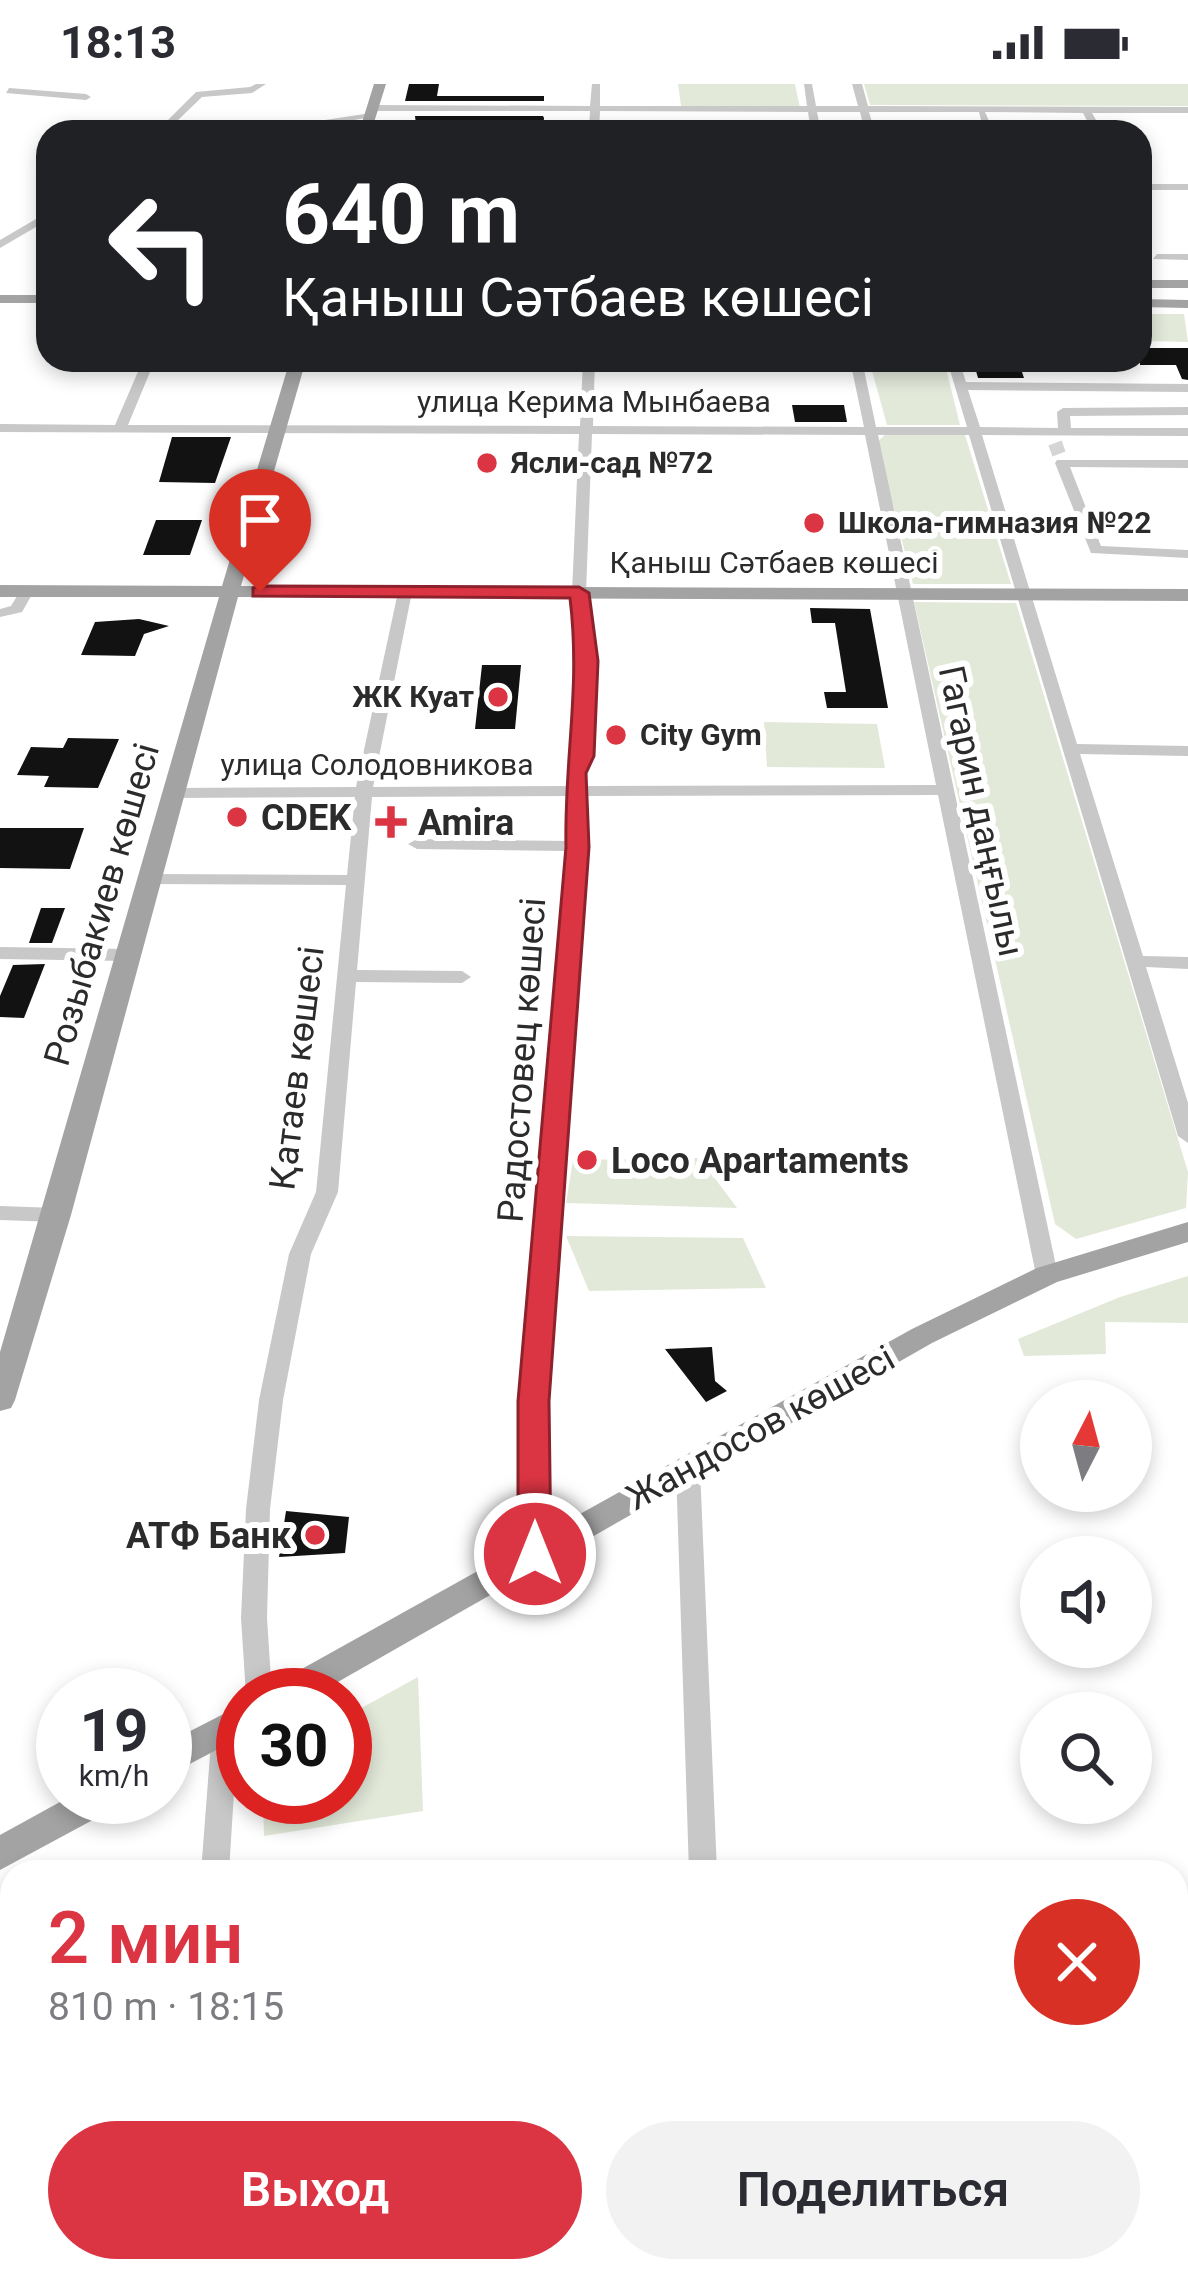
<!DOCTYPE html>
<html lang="ru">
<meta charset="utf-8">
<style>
:root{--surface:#fff;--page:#f2f2f3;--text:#2b2b33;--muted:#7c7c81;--accent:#db3543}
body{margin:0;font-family:Roboto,sans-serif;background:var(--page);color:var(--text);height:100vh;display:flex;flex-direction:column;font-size:45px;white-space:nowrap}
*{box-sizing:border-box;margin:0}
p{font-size:39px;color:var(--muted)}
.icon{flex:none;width:66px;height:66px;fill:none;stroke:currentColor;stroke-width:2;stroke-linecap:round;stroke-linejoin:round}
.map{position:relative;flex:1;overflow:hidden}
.side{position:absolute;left:0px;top:1776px;width:1188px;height:423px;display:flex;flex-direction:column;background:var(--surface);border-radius:36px 36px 0 0;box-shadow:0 6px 18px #0003}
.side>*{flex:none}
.guide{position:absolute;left:36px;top:36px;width:1116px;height:252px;border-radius:36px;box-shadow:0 6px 18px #0003;background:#202124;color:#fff;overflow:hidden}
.needle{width:78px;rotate:6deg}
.controls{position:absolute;left:1020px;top:1296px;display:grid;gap:24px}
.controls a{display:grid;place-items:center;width:132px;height:132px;border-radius:50%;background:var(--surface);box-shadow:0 6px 18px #0003;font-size:60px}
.speed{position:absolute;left:36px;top:1584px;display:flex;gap:24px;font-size:60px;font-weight:700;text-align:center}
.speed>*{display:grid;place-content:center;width:156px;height:156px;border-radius:50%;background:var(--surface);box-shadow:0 6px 18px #0003;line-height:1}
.speed small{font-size:30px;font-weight:400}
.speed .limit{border:18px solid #d22;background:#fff;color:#111}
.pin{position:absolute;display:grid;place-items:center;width:102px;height:102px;color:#fff;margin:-123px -51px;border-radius:50% 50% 50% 0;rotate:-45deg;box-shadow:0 0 12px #0007}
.pin .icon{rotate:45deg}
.me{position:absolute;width:132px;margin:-66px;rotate:0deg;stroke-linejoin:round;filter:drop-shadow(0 0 9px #0008)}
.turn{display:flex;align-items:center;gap:42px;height:252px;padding:0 48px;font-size:54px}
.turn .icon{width:156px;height:156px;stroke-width:2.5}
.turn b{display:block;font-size:84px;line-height:102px}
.round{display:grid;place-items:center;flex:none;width:126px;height:126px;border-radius:63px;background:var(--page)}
.overview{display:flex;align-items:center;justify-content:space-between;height:204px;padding:0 48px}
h1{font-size:72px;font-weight:600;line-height:90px;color:var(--accent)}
.action{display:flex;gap:24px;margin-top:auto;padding:24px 48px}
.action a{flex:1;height:138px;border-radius:72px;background:var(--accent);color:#fff;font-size:48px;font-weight:600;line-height:138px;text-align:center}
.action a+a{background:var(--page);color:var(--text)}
.status{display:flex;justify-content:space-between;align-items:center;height:84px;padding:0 60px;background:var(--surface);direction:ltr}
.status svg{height:33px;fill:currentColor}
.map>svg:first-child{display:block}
.green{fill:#e2e9d9}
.building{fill:#121212}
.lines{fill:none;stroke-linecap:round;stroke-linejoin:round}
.minor-tunnel{stroke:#d5d5d5;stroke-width:14;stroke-dasharray:14 6;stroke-linecap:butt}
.minor{fill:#c8c8c8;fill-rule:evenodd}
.major{fill:#a3a3a3;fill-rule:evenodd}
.route{fill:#db3543;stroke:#8e222c;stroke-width:3}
.poi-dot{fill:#db3543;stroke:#fff;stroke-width:4.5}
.labels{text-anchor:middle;stroke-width:12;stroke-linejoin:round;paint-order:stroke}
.far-street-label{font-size:30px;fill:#2b2b2b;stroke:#fff}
.far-poi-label{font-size:30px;font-weight:bold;fill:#2b2b2b;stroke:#fff;text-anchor:start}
.street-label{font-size:36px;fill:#2b2b2b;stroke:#fff}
.poi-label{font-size:36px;font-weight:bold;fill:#2b2b2b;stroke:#fff;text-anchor:start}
</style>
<div class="status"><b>18:13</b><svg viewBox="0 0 49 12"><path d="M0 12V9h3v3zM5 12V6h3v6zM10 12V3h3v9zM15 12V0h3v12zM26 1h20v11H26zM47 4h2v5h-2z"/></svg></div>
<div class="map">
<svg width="1188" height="2197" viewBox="0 0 1188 2197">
<rect width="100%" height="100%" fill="#fff"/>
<g class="green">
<polygon points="678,0 795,0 800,24 681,22"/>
<polygon points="864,0 1188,0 1188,22 870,21"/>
<polygon points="1140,230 1184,230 1188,258 1140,257"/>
<polygon points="869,276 944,276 960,341 887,341"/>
<polygon points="887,349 965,351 1011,500 913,500 877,358"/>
<polygon points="914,518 1016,519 1188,1088 1186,1124 1076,1155 1055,1140"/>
<polygon points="764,638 877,640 885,684 767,683"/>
<polygon points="700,1074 737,1124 566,1119 573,1076"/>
<polygon points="566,1152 743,1154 766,1204 589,1207"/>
<polygon points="1188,1192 1188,1239 1105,1238 1106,1270 1024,1272 1018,1255 1120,1213"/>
<polygon points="418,1593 423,1727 264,1752 263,1713 345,1713 345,1633"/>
</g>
<g class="building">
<polygon points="409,0 439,0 437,12 544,12 544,17 405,17"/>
<polygon points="415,32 543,32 544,34 543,48 488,48 489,43 416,40"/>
<polygon points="1140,264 1188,264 1188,296 1182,295 1176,281 1140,281"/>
<polygon points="973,276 1018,276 1024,294 978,294"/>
<polygon points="792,321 844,321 847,338 795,338"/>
<polygon points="172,353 231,353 215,399 159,398"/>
<polygon points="156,436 202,436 190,471 143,471"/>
<polygon points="810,524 870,525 888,624 827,624 824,608 846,608 835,539 812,539"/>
<polygon points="139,535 169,542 144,550 135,572 81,571 95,538"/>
<polygon points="482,581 521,581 515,645 475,645"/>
<polygon points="68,654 119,655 98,704 44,703 49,692 17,691 31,663 63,664"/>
<polygon points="0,744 84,744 70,785 0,784"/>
<polygon points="41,824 65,824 52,859 29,859"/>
<polygon points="45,880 24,934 0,933 0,912 13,881"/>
<polygon points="712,1263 715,1297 727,1307 706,1318 665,1265"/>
<polygon points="286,1427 349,1433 345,1469 279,1473"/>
</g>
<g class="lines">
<polyline class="minor-tunnel" points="1055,359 1059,370"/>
<g class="minor">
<polygon points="256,0 266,0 252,9 202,13 177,37 312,38 371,29 376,32 312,44 172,43 165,47 160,44 196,8 250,3"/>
<polygon points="592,0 600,0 600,22 807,22 804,0 812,0 816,22 858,22 852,0 862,0 868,22 1188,23 1188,29 1092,29 1103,48 1093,48 1083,29 985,28 994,48 984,48 979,28 869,28 875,48 865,48 860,28 817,28 821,48 811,48 808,28 600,27 599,48 589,48 590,27 373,27 368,24 373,21 590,22"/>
<polygon points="9,4 86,10 91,13 86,16 6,9"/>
<rect x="1140" y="100" width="48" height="6"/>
<polygon points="48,128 48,136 0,164 0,156"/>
<polygon points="1157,170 1188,170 1188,176 1153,175"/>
<path d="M143,276H155L128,341L580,342L583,276H595L593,342L864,343L850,276H862L876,343H967L947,276H959L966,298L1188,300V308L968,306L980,343L1058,344L1057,328L1063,324L1188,323V331L1070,332L1071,344H1188V352L982,351L1077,660L1188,662V672L1080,670L1143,872L1188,873V885L1146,883L1188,1019V1059L1178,1052L969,351H878L1058,1191L1047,1199L1036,1191L938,711L585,712L586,762L545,1317L547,1470L543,1477L534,1480L525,1477L521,1470V1317L568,767L417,765L408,760L417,755L568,757V712L372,713L357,886L462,887L471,893L462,899L356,898L338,1108L311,1170L283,1316L270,1425L267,1534L272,1611H246L241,1534L246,1425L259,1316L289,1170L316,1108L346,801L148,800L139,795L148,790L347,791L355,713L171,714L163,709L171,704L356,703L398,508L405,504L412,508L373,703L568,702V690L575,672L580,577L572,509L579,350L0,348V340L115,341ZM592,350L865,351L936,701L585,702L584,690L591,672L596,577L586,509Z"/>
<polygon points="1057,376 1188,376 1188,384 1070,383 1101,462 1188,466 1188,474 1091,469 1055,379"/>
<polygon points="22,504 34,507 22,528 0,533 0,525 11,522"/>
<polygon points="0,863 126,865 135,871 126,877 0,875"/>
<polygon points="0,1122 57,1124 68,1131 57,1138 0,1136"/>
<polygon points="688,1375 697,1377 700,1384 717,1788 689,1788 676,1384 679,1377"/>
<polygon points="225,1633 235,1637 238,1645 229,1788 201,1788 212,1645 215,1637"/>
<polygon points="150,2187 182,2187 182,2197 148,2197"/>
<rect x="700" y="2187" width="32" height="10"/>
<polygon points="1057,2187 1089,2187 1090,2197 1056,2197"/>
</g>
<g class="major">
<polygon points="374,0 386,0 371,48 359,48"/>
<rect x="1140" y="196" width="48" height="8"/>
<rect x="0" y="211" width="48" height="8"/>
<polygon points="1140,215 1188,216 1188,224 1140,223"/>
<polygon points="290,276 306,276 241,502 1188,505 1188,517 238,513 71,1131 15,1316 11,1324 0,1327 0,1268 219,513 0,513 0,501 222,502"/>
<polygon points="1188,1138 1188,1158 1057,1198 932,1259 315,1611 268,1611 273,1601 912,1245 1037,1184"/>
<polygon points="243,1620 243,1652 165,1693 165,1660"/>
<polygon points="69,1713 120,1713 115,1724 0,1786 0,1751"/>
</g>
</g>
<path class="route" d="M260,502L579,503L589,509L598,577L594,672L586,689L589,763L549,1317L551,1470L546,1479L535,1483L523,1479L518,1470V1317L566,763C564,675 581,605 570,514L253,512V504Z"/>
<g class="poi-dot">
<circle cx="487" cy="379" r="12"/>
<circle cx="814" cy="439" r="12"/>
<circle cx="498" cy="613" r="12"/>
<circle cx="616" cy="651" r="12"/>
<circle cx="237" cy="733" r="12"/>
<path d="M385 720h12v12h12v12h-12v12h-12v-12h-12v-12h12z"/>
<circle cx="587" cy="1076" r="12"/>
<circle cx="315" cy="1451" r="12"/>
</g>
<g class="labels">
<g class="far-street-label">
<text x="594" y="328">улица Керима Мынбаева</text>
<text x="774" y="489">Қаныш Сәтбаев көшесі</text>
<text x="377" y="691">улица Солодовникова</text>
</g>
<g class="far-poi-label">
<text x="511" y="389">Ясли-сад №72</text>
<text x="838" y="449">Школа-гимназия №22</text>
<text x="474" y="623" text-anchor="end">ЖК Куат</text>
<text x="640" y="661">City Gym</text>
</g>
<g class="street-label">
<text transform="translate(982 727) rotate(78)" y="13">Гагарин даңғылы</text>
<text transform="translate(101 820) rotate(-74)" y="13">Розыбакиев көшесі</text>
<text transform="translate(521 976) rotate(-86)" y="13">Радостовец көшесі</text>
<text transform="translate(296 984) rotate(-83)" y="13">Қатаев көшесі</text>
<text transform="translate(760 1343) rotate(-29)" y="13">Жандосов көшесі</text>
</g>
<g class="poi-label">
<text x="261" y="746">CDEK</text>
<text x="418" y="751">Amira</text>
<text x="611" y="1089">Loco Apartaments</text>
<text x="291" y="1464" text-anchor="end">АТФ Банк</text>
</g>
</g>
</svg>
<div class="controls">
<a><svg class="needle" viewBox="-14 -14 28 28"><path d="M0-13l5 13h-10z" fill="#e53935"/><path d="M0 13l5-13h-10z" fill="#7c7c81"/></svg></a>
<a><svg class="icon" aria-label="sound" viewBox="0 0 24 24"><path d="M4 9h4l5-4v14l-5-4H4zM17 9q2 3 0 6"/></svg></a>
<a><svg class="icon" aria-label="search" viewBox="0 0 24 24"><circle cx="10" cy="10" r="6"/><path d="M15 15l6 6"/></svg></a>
</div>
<div class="speed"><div>19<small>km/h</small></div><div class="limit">30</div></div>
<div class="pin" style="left:260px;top:508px;background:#d93025"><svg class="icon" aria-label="arrive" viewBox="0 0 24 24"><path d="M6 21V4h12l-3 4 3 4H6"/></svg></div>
<svg class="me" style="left:535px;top:1470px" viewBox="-20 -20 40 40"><circle r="17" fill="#db3543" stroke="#fff" stroke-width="3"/><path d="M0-11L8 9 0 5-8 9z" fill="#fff"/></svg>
<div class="guide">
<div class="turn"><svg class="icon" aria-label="left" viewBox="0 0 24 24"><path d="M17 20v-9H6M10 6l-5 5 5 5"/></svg><div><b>640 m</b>Қаныш Сәтбаев көшесі</div></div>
</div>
<section class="side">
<div class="overview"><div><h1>2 мин</h1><p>810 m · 18:15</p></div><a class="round" style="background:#d93025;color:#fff"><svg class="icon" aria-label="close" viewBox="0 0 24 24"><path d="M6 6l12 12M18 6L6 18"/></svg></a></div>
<div class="action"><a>Выход</a><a>Поделиться</a></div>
</section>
</div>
